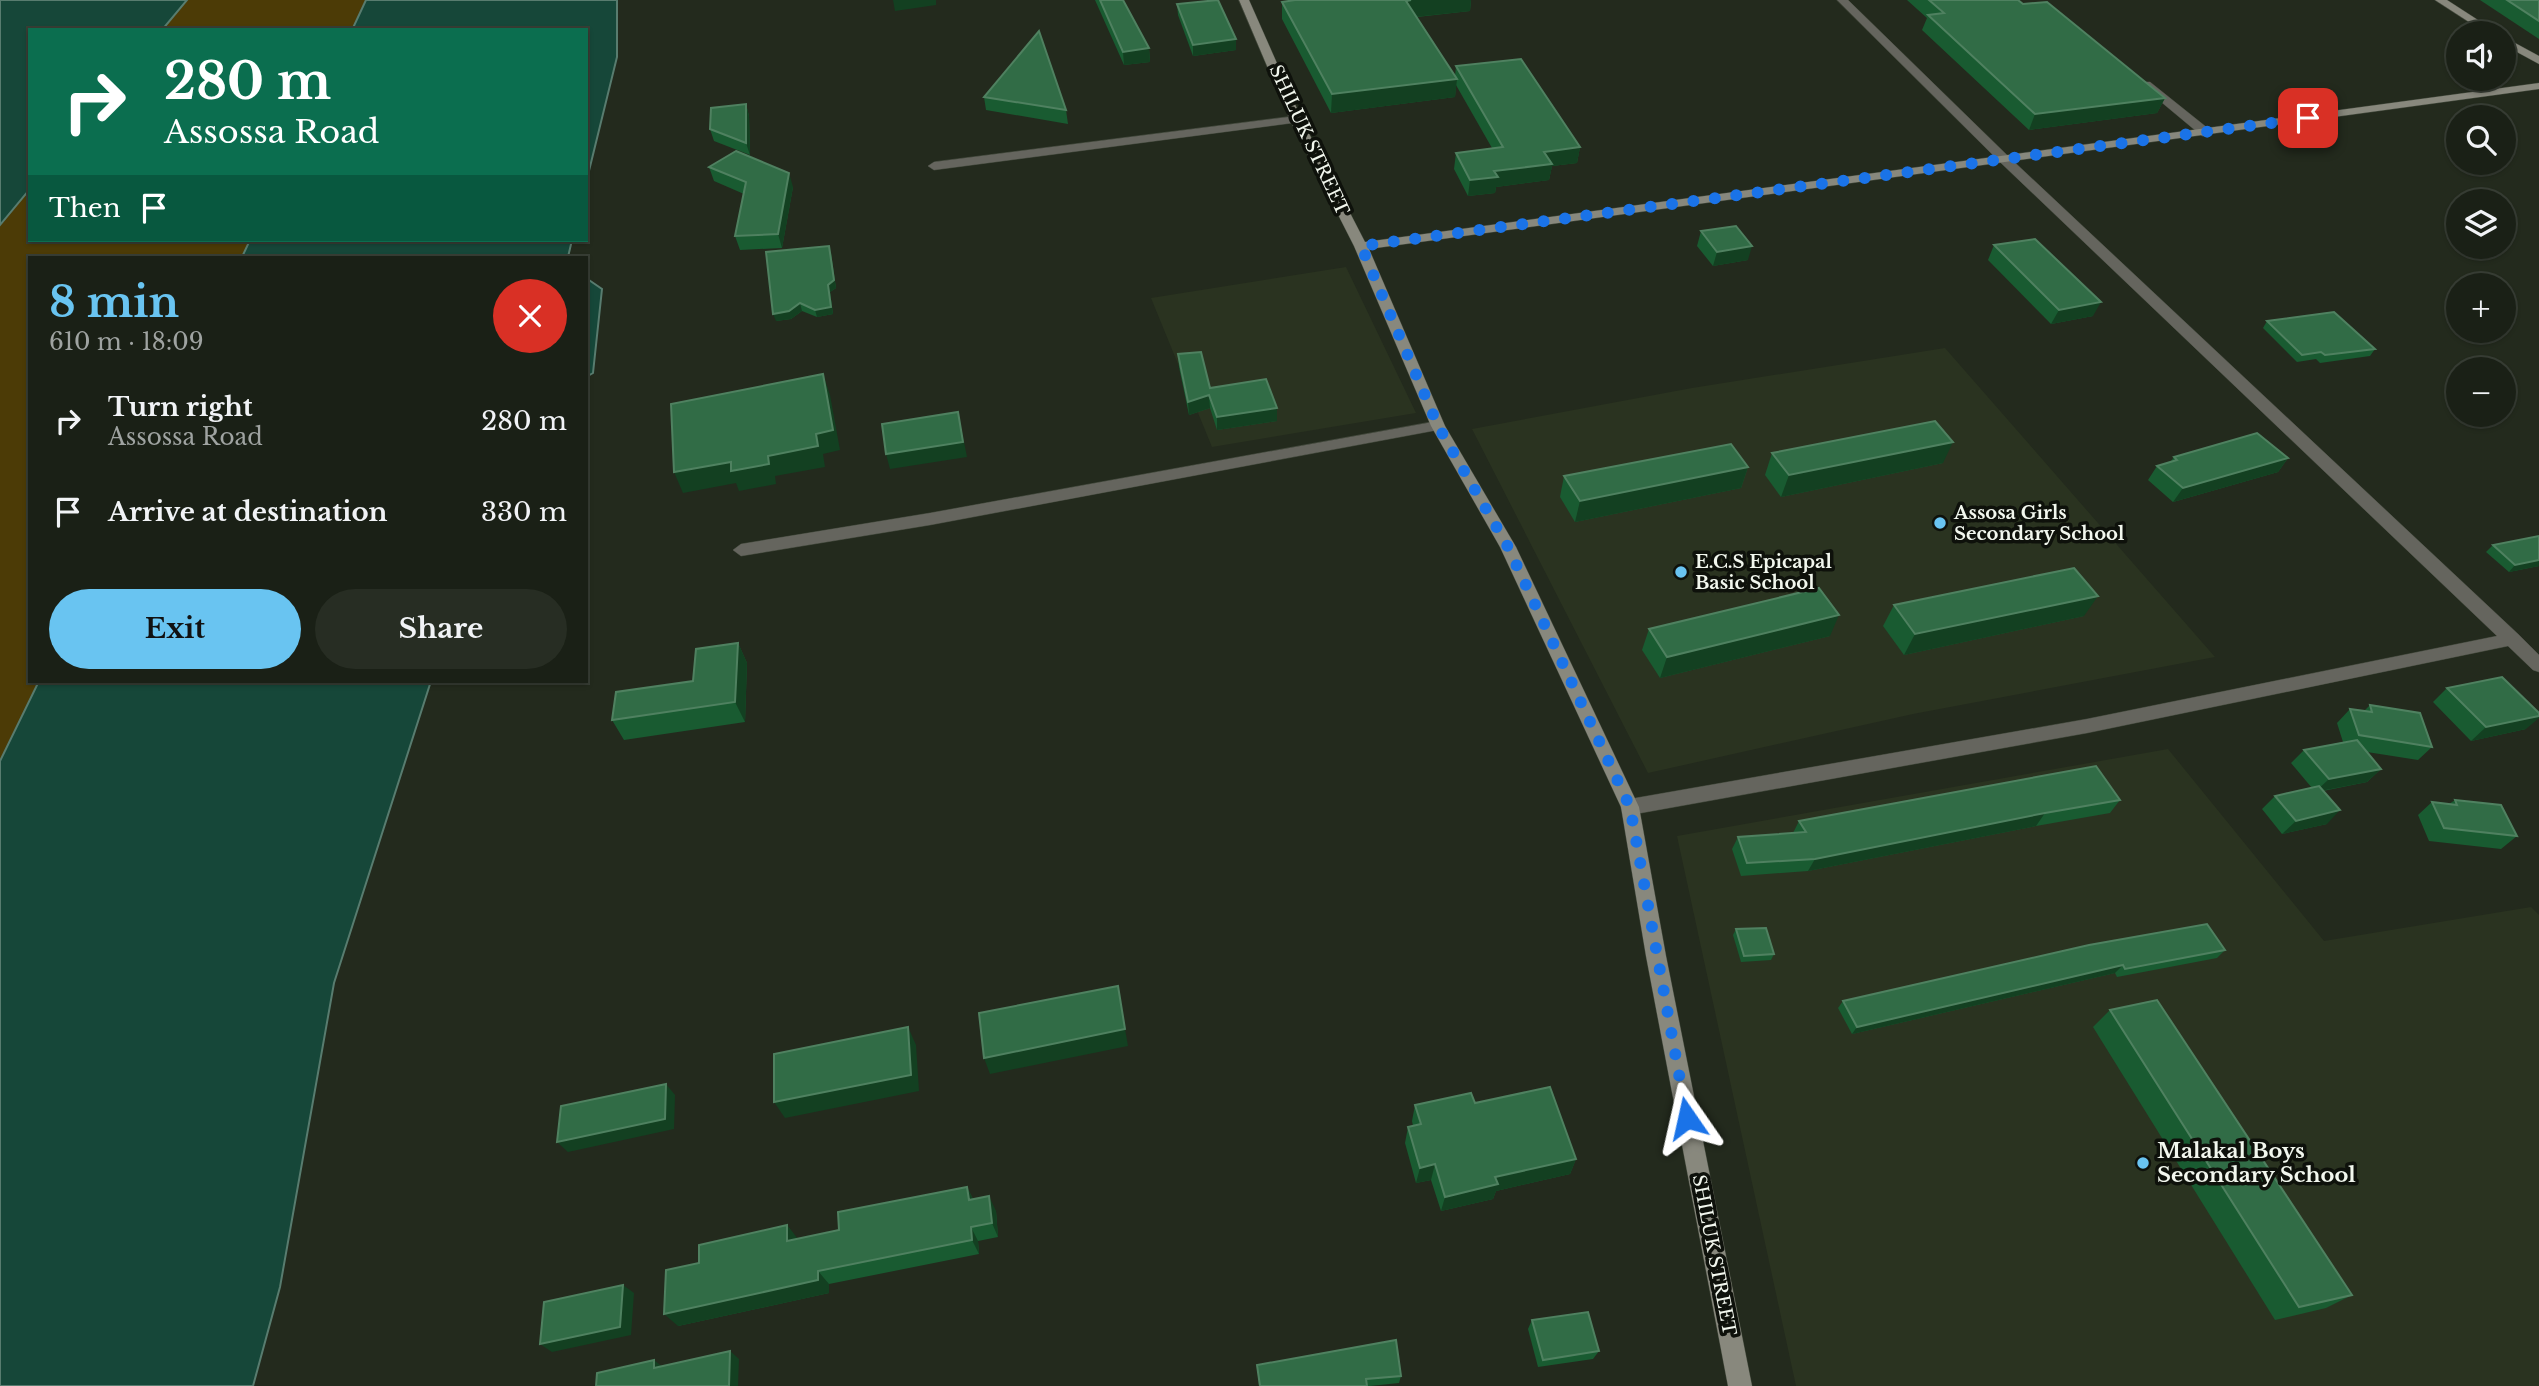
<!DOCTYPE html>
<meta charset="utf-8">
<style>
:root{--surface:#1a2016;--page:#272d23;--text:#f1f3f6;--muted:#9fa3a1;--line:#383e35;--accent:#69c4f1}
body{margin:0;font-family:"Libre Baskerville",serif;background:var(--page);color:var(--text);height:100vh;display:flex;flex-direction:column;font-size:26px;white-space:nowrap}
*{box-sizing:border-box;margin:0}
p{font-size:23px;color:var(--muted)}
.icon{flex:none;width:38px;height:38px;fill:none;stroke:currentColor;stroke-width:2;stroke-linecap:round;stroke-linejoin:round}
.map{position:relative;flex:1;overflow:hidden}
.sheet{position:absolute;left:28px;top:256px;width:560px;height:427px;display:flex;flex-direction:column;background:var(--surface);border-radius:0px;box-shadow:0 2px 5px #0004,0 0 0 2px var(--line)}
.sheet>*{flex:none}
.guide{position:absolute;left:28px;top:28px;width:560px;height:214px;border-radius:0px;box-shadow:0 2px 5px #0004,0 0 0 2px var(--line);background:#0b6e4f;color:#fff;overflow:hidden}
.controls{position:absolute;left:2446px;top:21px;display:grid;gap:14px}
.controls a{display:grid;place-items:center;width:70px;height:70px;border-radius:50%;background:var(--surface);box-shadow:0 2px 5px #0004,0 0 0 2px var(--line);font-size:35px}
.pin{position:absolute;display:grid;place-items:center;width:60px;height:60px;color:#fff;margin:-30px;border-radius:14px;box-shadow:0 4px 10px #0006}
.me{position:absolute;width:77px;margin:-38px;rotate:349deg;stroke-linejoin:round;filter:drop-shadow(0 0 5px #0008)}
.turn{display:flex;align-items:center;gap:24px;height:147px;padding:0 21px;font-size:32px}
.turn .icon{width:91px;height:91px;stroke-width:2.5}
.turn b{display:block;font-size:49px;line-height:60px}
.then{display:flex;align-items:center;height:66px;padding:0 21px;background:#0003;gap:14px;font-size:26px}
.round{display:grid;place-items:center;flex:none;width:74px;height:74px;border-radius:37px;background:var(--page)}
.summary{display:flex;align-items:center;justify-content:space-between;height:119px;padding:0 21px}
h1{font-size:42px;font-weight:800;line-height:52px;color:var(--accent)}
.cta{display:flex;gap:14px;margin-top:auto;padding:14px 21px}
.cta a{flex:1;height:80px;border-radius:42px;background:var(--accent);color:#111;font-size:28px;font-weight:800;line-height:80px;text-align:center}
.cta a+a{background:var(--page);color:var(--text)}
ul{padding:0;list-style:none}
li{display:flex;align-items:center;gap:21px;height:91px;padding:0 21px}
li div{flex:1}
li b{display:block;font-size:26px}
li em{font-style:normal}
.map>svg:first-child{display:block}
.built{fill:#2a3320}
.green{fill:#4c3b06}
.water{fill:#164739;stroke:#587c6f;stroke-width:2}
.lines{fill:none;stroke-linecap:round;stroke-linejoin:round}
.street-casing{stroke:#40473a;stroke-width:1}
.secondary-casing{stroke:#40473a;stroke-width:1}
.street{fill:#65655e;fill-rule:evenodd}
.secondary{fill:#88887d;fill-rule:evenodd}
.wall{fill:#195b31}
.shaded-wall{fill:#134021}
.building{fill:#316c46;stroke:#4f8160;stroke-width:2}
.route{stroke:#1a73e8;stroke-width:12;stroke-dasharray:0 21.6}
.poi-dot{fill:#69c4f1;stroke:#0e110b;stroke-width:2.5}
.labels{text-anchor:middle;stroke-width:7;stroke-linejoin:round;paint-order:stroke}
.street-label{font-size:18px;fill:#f2f7ee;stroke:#0e110b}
.poi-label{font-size:18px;font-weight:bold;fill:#f2f7ee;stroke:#0e110b;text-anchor:start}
.near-poi-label{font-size:21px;font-weight:bold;fill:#f2f7ee;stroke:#0e110b;text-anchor:start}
</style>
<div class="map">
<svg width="2539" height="1386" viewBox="0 0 2539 1386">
<rect width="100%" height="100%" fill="#232a1d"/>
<g class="built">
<polygon points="1346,267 1416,413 1212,447 1151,298"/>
<polygon points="1945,348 2215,657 1913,714 1648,773 1472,429 1692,388"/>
<polygon points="2168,749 2324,941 2531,907 2539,915 2539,1386 1796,1386 1677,836"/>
</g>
<g class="green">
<polygon points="187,0 366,0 352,30 162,30"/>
<polygon points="30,189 30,240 250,240 242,257 30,257 30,681 39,681 0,761 0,225"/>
</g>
<g class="water">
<polygon points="0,0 187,0 162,30 30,30 30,189 0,225"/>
<polygon points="366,0 617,0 617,57 586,183 586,30 352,30"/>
<polygon points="250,240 572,240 568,257 242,257"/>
<polygon points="586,278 602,289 593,373 586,377"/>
<polygon points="39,681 431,681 334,983 280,1287 253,1386 0,1386 0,761"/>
</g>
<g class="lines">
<defs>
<g id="street">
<polygon points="1837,0 1848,0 2009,157 2518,634 2539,655 2539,672 2533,670 2508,646 2087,733 1630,815 1623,812 1621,807 1623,802 1630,799 2087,719 2497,636 2001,163"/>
<polygon points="2142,82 2150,82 2210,130 2210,136 2202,136 2142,86"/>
<polygon points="1296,116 1302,120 1300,122 934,170 928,166 934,162"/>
<polygon points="1438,421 1445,426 1443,429 930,525 741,556 733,550 741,544 930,513"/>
</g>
<g id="secondary">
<polygon points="1239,0 1249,0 1302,120 1365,242 2539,83 2539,89 1369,249 1445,426 1516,547 1639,807 1666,956 1752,1386 1728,1386 1646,956 1621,807 1500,547 1431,426 1354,246 1290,120"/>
<polygon points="2435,0 2447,0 2498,33 2486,33"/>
<polygon points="2504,37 2539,56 2539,64 2504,45"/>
</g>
</defs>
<use href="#street" class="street-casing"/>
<use href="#secondary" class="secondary-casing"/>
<use href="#street" class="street"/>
<use href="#secondary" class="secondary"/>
</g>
<g class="wall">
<polygon points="1095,0 1123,0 1149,48 1150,62 1124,65"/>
<polygon points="1295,0 1471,0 1470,11 1417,17 1455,76 1456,66 1580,147 1577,163 1552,166 1549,180 1496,187 1495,193 1468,196 1454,169 1456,153 1492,148 1456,85 1455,97 1331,113 1282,19 1282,2"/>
<polygon points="1907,0 2018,0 2165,98 2157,113 2029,130 1922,30 1927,18"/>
<polygon points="2480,0 2539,0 2539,39"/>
<polygon points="1177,4 1236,39 1236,50 1193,56 1178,15"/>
<polygon points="984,97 1066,110 1068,124 986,110"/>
<polygon points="746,104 749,116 750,155 714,141 710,129"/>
<polygon points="709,167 793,187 782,248 740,250 735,236 744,194 714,181"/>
<polygon points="1701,231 1748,260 1713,266 1697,246"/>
<polygon points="1994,245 2093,316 2051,324 1988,260"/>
<polygon points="831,253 836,288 830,292 833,314 817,317 802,311 791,319 776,321"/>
<polygon points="2267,321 2375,349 2370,356 2320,363 2316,359 2297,362 2263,328"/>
<polygon points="1178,354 1210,388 1277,421 1217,430 1210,408 1189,415 1179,367"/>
<polygon points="1772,453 1943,463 1781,497 1765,475"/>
<polygon points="2174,457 2288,458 2278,472 2173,502 2148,480 2157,466 2171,461"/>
<polygon points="1748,467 1741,488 1575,522 1560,497 1564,476"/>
<polygon points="2493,545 2539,566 2509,572 2486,552"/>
<polygon points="1894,605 2084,616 1904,655 1883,626"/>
<polygon points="1649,629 1830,636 1660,678 1642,650"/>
<polygon points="738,643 747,663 745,722 624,740 612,720 693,681"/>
<polygon points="2447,688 2526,729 2471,741 2433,702"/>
<polygon points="2370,705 2432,747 2418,760 2367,752 2381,769 2367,782 2323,791 2327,824 2282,834 2262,809 2275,796 2312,788 2291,763 2304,750 2343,742 2337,723 2350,709 2364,711"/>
<polygon points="2120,800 2110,813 2036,826 1808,871 1741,876 1732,849 1738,837 1793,833 1799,821"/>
<polygon points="2455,800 2517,836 2501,849 2429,841 2418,815 2432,802 2449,804"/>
<polygon points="1736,929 1774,954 1771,960 1741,962 1733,935"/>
<polygon points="2225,950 2217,958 2117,977 2115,973 1852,1034 1838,1008 1843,1001"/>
<polygon points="2110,1010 2352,1295 2326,1308 2275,1320 2093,1027"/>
<polygon points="1475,1103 1576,1159 1570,1174 1496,1191 1493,1199 1441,1211 1431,1180 1416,1183 1405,1143 1408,1127 1413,1126 1412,1121 1415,1105"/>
<polygon points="967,1187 973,1199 996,1211 998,1237 978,1241 979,1254 829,1284 829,1293 678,1326 699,1263 787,1225 797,1239 839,1230"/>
<polygon points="1532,1320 1599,1351 1593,1359 1538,1367 1528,1329"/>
<polygon points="1257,1365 1401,1376 1399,1383 1370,1386 1259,1386"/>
</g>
<g class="shaded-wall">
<polygon points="893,0 936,0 936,5 895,11"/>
<polygon points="1411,0 1471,0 1470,11 1405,18 1406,1"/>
<polygon points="1236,39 1236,50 1193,56 1193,45"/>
<polygon points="1149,48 1150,62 1124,65 1123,52"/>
<polygon points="1457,79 1455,97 1331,113 1332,94"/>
<polygon points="2165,98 2157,113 2029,130 2035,114"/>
<polygon points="746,104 749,116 750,155 746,143"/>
<polygon points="1580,147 1577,163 1552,166 1549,180 1496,187 1495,193 1468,196 1470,180 1544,152"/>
<polygon points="789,173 793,187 782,248 778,234"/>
<polygon points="829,246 836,288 830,292 833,314 817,317 815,310 828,285"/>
<polygon points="1752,246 1748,260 1713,266 1717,252"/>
<polygon points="2101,302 2093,316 2051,324 2059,310"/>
<polygon points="800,303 802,311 791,319 776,321 773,314"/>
<polygon points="823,374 830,395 840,450 823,454 825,467 775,476 776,484 739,491 736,483 683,493 674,472 816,434"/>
<polygon points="1209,395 1210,408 1189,415 1188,402"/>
<polygon points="1277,408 1277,421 1217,430 1217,417"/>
<polygon points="958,412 967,457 890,469 886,454"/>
<polygon points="1953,442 1943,463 1781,497 1789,475"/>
<polygon points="2288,458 2278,472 2173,502 2183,488"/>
<polygon points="1748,467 1741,488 1575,522 1580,501"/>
<polygon points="2539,560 2539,566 2509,572 2515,565"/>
<polygon points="2098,596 2084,616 1904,655 1915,634"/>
<polygon points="1839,615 1830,636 1660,678 1667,657"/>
<polygon points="738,643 747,663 745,722 735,702"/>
<polygon points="2539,716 2539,718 2526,729 2471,741 2486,727"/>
<polygon points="2381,769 2367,782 2315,792 2329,779"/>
<polygon points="2340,810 2327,824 2282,834 2296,821"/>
<polygon points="2045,813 2036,826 1808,871 1815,859"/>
<polygon points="2123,965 2115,973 1852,1034 1857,1027"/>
<polygon points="908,1027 916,1045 919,1091 785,1118 774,1102"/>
<polygon points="1125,1029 1128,1046 990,1074 984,1058"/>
<polygon points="666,1084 675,1095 674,1129 568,1152 557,1142"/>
<polygon points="1576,1159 1570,1174 1496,1191 1493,1199 1441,1211 1445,1197 1495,1177"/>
<polygon points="1435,1164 1431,1180 1416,1183 1420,1168"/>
<polygon points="967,1187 974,1201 969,1200"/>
<polygon points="989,1196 996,1211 998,1237 992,1223"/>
<polygon points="787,1225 798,1239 787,1241"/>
<polygon points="971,1227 978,1241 979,1254 972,1240"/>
<polygon points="818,1271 829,1284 829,1293 678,1326 664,1314"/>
<polygon points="623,1285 634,1293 631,1335 552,1352 540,1344"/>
<polygon points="730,1351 739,1359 738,1386 729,1386"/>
<polygon points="654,1360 664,1368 654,1368"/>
</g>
<g class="building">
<polygon points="1100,0 1123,0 1149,48 1123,52"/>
<polygon points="1218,0 1236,39 1193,45 1177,4"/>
<polygon points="1295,0 1411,0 1406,1 1457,79 1332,94 1282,2"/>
<polygon points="1929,0 2018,0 2023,4 2047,2 2165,98 2035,114 1928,15 1944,13"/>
<polygon points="2507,0 2539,0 2539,21"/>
<polygon points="1039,31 1066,110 984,97"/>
<polygon points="1521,59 1580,147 1544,152 1552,164 1494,171 1498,177 1470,180 1456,153 1503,147 1456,66"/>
<polygon points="746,104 746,143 710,129 711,108"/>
<polygon points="736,151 789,173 778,234 735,236 746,182 709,167"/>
<polygon points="1736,226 1752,246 1717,252 1701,231"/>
<polygon points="2035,239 2101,302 2059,310 1994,245"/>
<polygon points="829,246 834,280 828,285 831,307 815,310 800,303 789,311 773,314 766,252"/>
<polygon points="2334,312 2375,349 2325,355 2321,352 2302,355 2267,321"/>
<polygon points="1201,352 1210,388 1266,379 1277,408 1217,417 1209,395 1188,402 1178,354"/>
<polygon points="823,374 833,430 816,434 818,446 768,456 769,464 731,471 731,462 674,472 671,404"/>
<polygon points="958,412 963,442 886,454 882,424"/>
<polygon points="1935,421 1953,442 1789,475 1772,453"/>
<polygon points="2257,433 2288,458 2183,488 2157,466 2177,460 2174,457"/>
<polygon points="1731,444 1748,467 1580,501 1564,476"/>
<polygon points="2539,536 2539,560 2515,565 2493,545"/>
<polygon points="2074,568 2098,596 1915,634 1894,605"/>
<polygon points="1819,588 1839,615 1667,657 1649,629"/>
<polygon points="738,643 735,702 612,720 616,692 693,681 696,649"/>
<polygon points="2502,677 2539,713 2539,716 2486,727 2447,688"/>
<polygon points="2370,705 2420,713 2432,747 2359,735 2350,709 2372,712"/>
<polygon points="2357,740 2381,769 2329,779 2304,750"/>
<polygon points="2096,766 2120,800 2045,813 1815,859 1747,863 1738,837 1806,832 1799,821"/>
<polygon points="2319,786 2340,810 2296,821 2275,796"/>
<polygon points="2455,800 2501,805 2517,836 2444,828 2432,802 2457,805"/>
<polygon points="2207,924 2225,950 2125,969 2123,965 1857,1027 1843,1001 2089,945"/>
<polygon points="1766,928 1774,954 1744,956 1736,929"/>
<polygon points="1118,986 1125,1029 984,1058 979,1013"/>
<polygon points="2157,1000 2352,1295 2299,1307 2110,1010"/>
<polygon points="908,1027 911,1075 774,1102 774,1054"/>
<polygon points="666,1084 665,1119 557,1142 561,1106"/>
<polygon points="1550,1087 1576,1159 1495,1177 1498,1184 1445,1197 1435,1164 1420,1168 1408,1127 1421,1124 1415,1105 1471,1093 1475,1103"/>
<polygon points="967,1187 969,1200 989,1196 992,1223 971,1227 972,1240 818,1271 818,1280 664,1314 666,1270 699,1263 699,1245 787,1225 787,1241 839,1230 838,1212"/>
<polygon points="623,1285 620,1327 540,1344 544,1302"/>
<polygon points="1588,1312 1599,1351 1543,1360 1532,1320"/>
<polygon points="1396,1340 1401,1376 1366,1379 1367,1386 1260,1386 1257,1365"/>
<polygon points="730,1351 729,1386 596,1386 597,1373 654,1360 654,1368"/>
</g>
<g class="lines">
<polyline class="route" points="1687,1118 1630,807 1508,547 1438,426 1361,246 2308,118"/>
</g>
<g class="poi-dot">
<circle cx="1940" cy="523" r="7"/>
<circle cx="1681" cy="572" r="7"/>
<circle cx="2143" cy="1163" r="7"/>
</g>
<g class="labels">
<g class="street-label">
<text transform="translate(1309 140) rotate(65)" y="6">SHILUK STREET</text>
<text transform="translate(1714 1255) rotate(79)" y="6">SHILUK STREET</text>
</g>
<g class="poi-label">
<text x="1954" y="519">Assosa Girls<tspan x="1954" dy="21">Secondary School</tspan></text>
<text x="1695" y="568">E.C.S Epicapal<tspan x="1695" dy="21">Basic School</tspan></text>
</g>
<g class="near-poi-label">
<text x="2157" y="1158">Malakal Boys<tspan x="2157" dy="24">Secondary School</tspan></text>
</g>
</g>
</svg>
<div class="controls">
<a><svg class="icon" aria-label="sound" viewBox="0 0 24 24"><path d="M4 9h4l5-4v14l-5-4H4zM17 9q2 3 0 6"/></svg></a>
<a><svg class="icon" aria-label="search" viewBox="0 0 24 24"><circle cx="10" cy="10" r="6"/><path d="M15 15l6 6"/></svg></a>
<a><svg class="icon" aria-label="layers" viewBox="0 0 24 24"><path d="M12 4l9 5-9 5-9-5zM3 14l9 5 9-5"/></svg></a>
<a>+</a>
<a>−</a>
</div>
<div class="pin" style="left:2308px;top:118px;background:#d93025"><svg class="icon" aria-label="arrive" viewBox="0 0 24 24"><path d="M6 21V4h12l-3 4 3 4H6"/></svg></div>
<svg class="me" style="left:1687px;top:1118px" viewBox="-20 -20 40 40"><path d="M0-17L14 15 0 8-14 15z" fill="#1a73e8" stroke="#fff" stroke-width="4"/></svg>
<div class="guide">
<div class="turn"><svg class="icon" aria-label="right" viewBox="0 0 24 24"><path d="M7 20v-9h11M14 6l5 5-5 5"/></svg><div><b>280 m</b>Assossa Road</div></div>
<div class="then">Then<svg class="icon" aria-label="arrive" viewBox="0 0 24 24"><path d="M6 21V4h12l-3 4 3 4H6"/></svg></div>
</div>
<section class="sheet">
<div class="summary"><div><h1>8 min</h1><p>610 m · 18:09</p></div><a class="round" style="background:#d93025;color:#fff"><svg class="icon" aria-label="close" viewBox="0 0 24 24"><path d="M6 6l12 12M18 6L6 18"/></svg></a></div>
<ul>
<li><svg class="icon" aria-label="right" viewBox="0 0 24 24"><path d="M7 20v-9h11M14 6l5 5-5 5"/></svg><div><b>Turn right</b><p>Assossa Road</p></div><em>280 m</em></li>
<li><svg class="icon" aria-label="arrive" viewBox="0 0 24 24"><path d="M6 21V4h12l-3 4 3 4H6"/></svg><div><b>Arrive at destination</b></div><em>330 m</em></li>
</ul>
<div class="cta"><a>Exit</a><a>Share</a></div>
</section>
</div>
